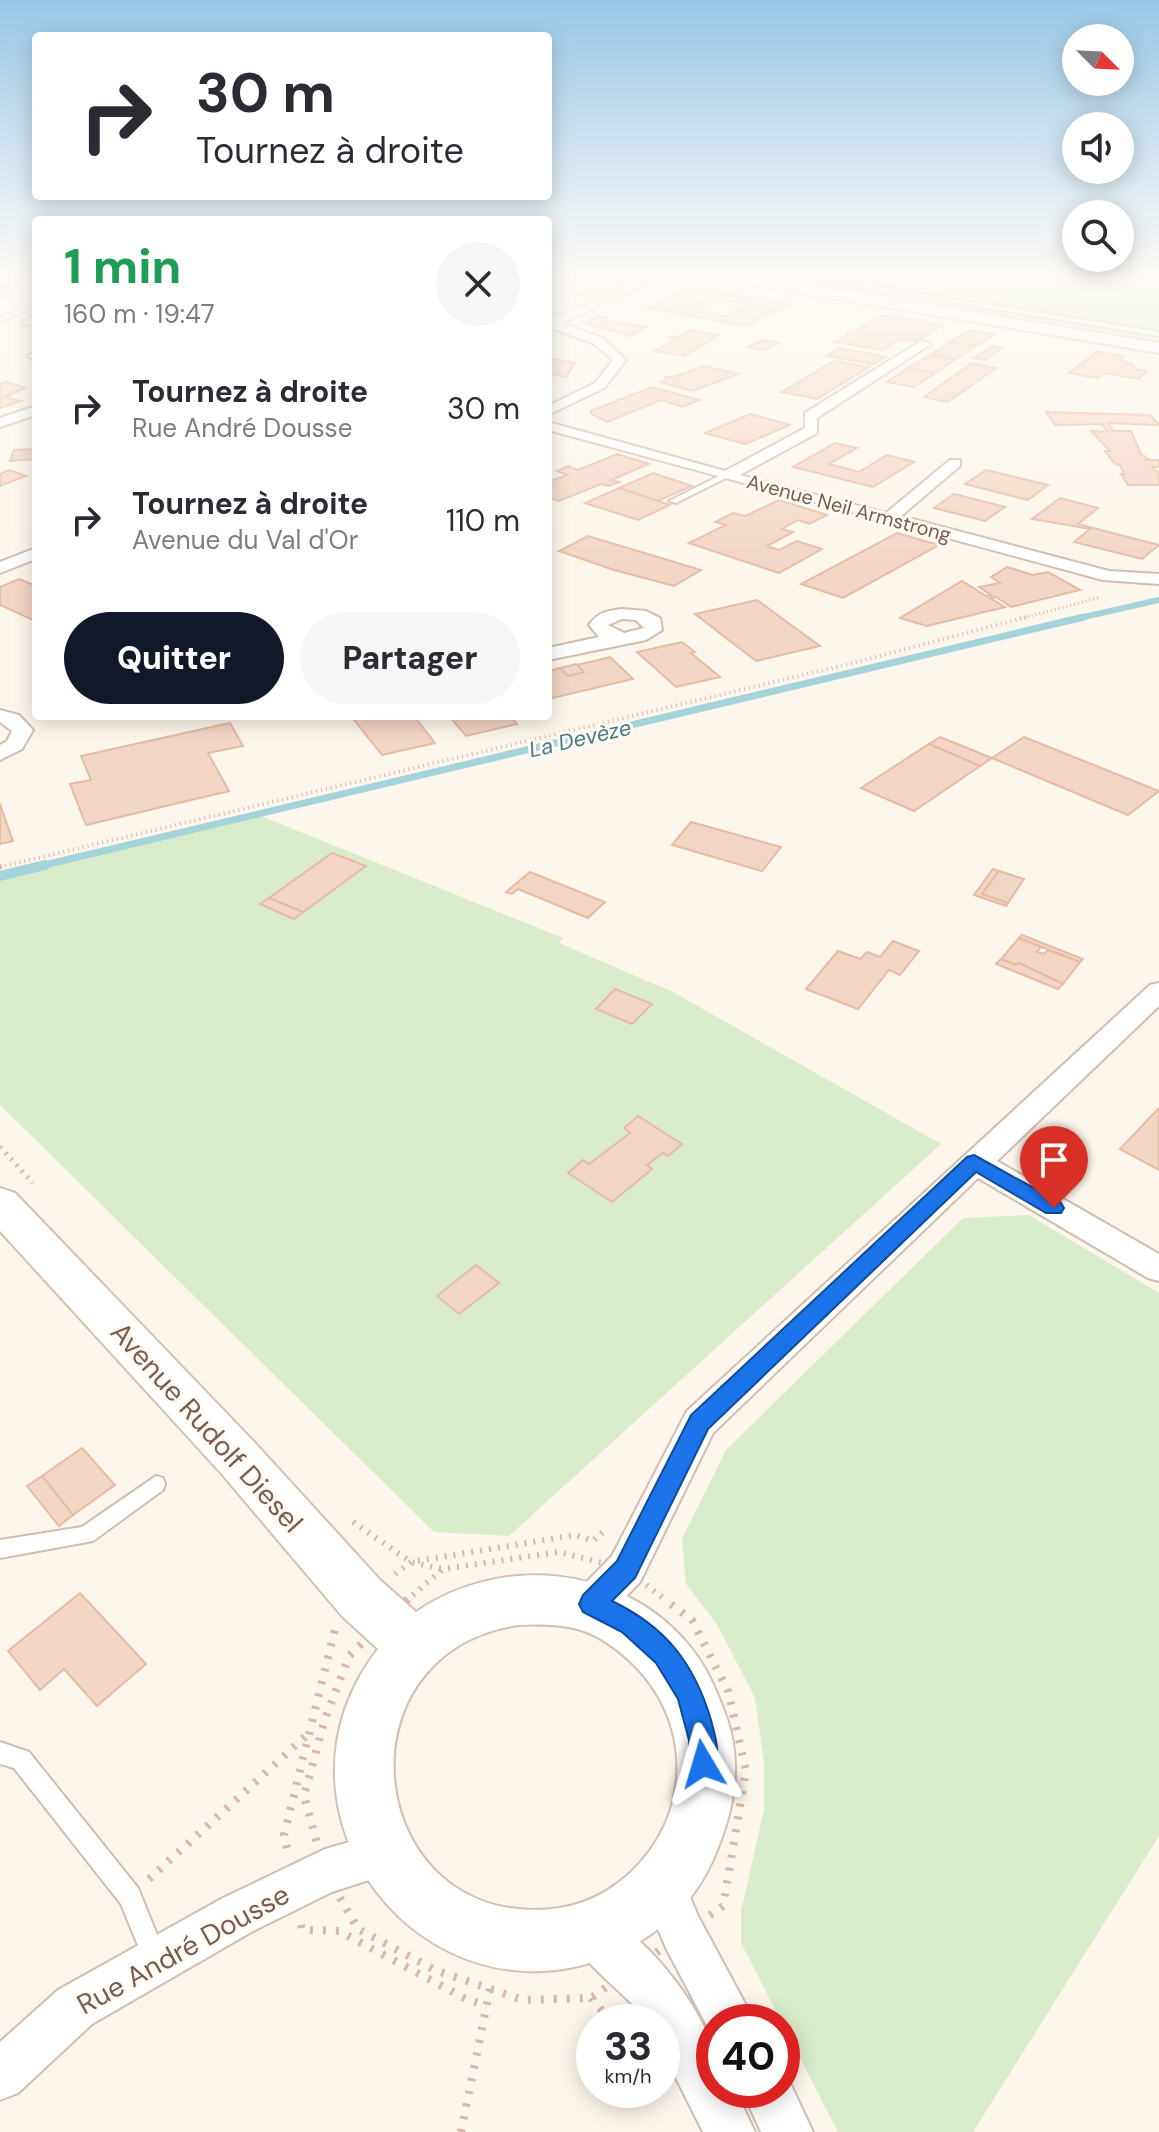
<!DOCTYPE html>
<html lang="fr">
<meta charset="utf-8">
<style>
:root{--surface:#fff;--page:#f7f7f7;--text:#2b2b33;--muted:#7c7c81;--accent:#111827}
body{margin:0;font-family:"DM Sans",sans-serif;background:var(--page);color:var(--text);height:100vh;display:flex;flex-direction:column;font-size:30px;white-space:nowrap}
*{box-sizing:border-box;margin:0}
p{font-size:26px;color:var(--muted)}
.icon{flex:none;width:44px;height:44px;fill:none;stroke:currentColor;stroke-width:2;stroke-linecap:round;stroke-linejoin:round}
.map{position:relative;flex:1;overflow:hidden}
.sheet{position:absolute;left:32px;top:216px;width:520px;height:504px;display:flex;flex-direction:column;background:var(--surface);border-radius:8px;box-shadow:0 4px 20px #0003}
.sheet>*{flex:none}
.top-card{position:absolute;left:32px;top:32px;width:520px;height:168px;border-radius:8px;box-shadow:0 4px 20px #0003;background:#fff;color:var(--text);overflow:hidden}
.needle{width:52px;rotate:114deg}
.fabs{position:absolute;left:1062px;top:24px;display:grid;gap:16px}
.fabs a{display:grid;place-items:center;width:72px;height:72px;border-radius:50%;background:var(--surface);box-shadow:0 4px 20px #0003;font-size:40px}
.speed{position:absolute;left:576px;top:2004px;display:flex;gap:16px;font-size:40px;font-weight:700;text-align:center}
.speed>*{display:grid;place-content:center;width:104px;height:104px;border-radius:50%;background:var(--surface);box-shadow:0 4px 20px #0003;line-height:1}
.speed small{font-size:20px;font-weight:400}
.speed .limit{border:12px solid #d22;background:#fff;color:#111}
.pin{position:absolute;display:grid;place-items:center;width:68px;height:68px;color:#fff;margin:-82px -34px;border-radius:50% 50% 50% 0;rotate:-45deg;box-shadow:0 0 8px #0007}
.pin .icon{rotate:45deg}
.me{position:absolute;width:88px;margin:-44px;rotate:353deg;stroke-linejoin:round;filter:drop-shadow(0 0 6px #0008)}
.turn{display:flex;align-items:center;gap:28px;height:168px;padding:0 32px;font-size:36px}
.turn .icon{width:104px;height:104px;stroke-width:2.5}
.turn b{display:block;font-size:56px;line-height:68px}
.round{display:grid;place-items:center;flex:none;width:84px;height:84px;border-radius:42px;background:var(--page)}
.overview{display:flex;align-items:center;justify-content:space-between;height:136px;padding:0 32px}
h1{font-size:48px;font-weight:800;line-height:60px;color:#1e9e55}
.cta{display:flex;gap:16px;margin-top:auto;padding:16px 32px}
.cta a{flex:1;height:92px;border-radius:48px;background:var(--accent);color:#fff;font-size:32px;font-weight:800;line-height:92px;text-align:center}
.cta a+a{background:var(--page);color:var(--text)}
ul{padding:0;list-style:none}
li{display:flex;align-items:center;gap:24px;height:112px;padding:0 32px}
li div{flex:1}
li b{display:block;font-size:30px}
li em{font-style:normal}
.map>svg:first-child{display:block}
.green{fill:#d8ecc9}
.lines{fill:none;stroke-linecap:round;stroke-linejoin:round}
.stream-far2{stroke:#a5d3da;stroke-width:6}
.stream-far1{stroke:#a5d3da;stroke-width:7}
.stream{stroke:#a5d3da;stroke-width:10}
.building{fill:#f3d5c3;stroke:#e6bba3;stroke-width:2;fill-rule:evenodd}
.lane-casing{stroke:#d1beb0;stroke-width:4}
.street-casing{stroke:#d1beb0;stroke-width:4}
.secondary-casing{stroke:#d6c0b0;stroke-width:4}
.path-far4{stroke:#d9b8a5;stroke-width:3;stroke-dasharray:1 3;stroke-linecap:butt}
.path-far3{stroke:#d9b8a5;stroke-width:4;stroke-dasharray:1 4;stroke-linecap:butt}
.path-far2{stroke:#d9b8a5;stroke-width:5;stroke-dasharray:2 6;stroke-linecap:butt}
.path-far1{stroke:#d9b8a5;stroke-width:6;stroke-dasharray:2 7;stroke-linecap:butt}
.path{stroke:#d9b8a5;stroke-width:8;stroke-dasharray:3 10;stroke-linecap:butt}
.lane{fill:#fff;fill-rule:evenodd}
.street{fill:#fff;fill-rule:evenodd}
.secondary{fill:#fff;fill-rule:evenodd}
.route{fill:#1a73e8;stroke:#114b97;stroke-width:2}
.labels{text-anchor:middle;stroke-width:6;stroke-linejoin:round;paint-order:stroke}
.far-street-label{font-size:20px;fill:#7a5c4d;stroke:#fffaf3}
.far-water-label{font-size:22px;font-style:italic;fill:#437c86;stroke:#fffaf3}
.near-street-label{font-size:28px;fill:#7a5c4d;stroke:#fffaf3}
</style>
<div class="map">
<svg width="1159" height="2132" viewBox="0 0 1159 2132">
<rect width="100%" height="100%" fill="#fdf6ec"/>
<g class="green">
<polygon points="763,275 785,275 1159,336 1159,340"/>
<polygon points="809,275 1159,275 1159,332"/>
<polygon points="256,814 563,938 559,943 673,992 941,1144 509,1536 434,1532 0,1105 0,876"/>
<polygon points="1029,1215 1159,1293 1159,1836 973,2132 838,2132 741,1943 741,1912 764,1809 764,1763 755,1698 718,1626 686,1584 682,1539 726,1450 963,1218"/>
</g>
<g class="lines">
<polyline class="stream-far2" points="1075,619 1159,600"/>
<polyline class="stream-far1" points="36,867 1084,617"/>
<polyline class="stream" points="0,876 45,865"/>
</g>
<g class="building">
<path d="M560,275H618L657,282L613,301L548,289V280ZM592,277L622,283L599,292L569,287Z"/>
<path d="M692,287L789,304L746,326L647,308ZM715,299L748,304L726,316L692,310Z"/>
<polygon points="883,315 943,325 917,341 899,340 883,350 835,342"/>
<polygon points="599,316 608,317 603,320 646,327 630,336 585,323"/>
<polygon points="691,330 719,335 684,356 655,351 676,339 670,338 674,336 680,337"/>
<polygon points="970,330 995,334 976,346 950,342"/>
<polygon points="763,340 779,343 763,350 748,347"/>
<polygon points="950,342 976,346 956,359 930,355"/>
<polygon points="992,346 1002,348 985,360 974,358"/>
<polygon points="840,348 886,357 874,364 827,356"/>
<polygon points="1097,352 1124,356 1120,360 1132,364 1135,369 1147,371 1139,379 1104,373 1097,378 1069,373"/>
<polygon points="930,355 956,359 935,373 908,368"/>
<polygon points="548,358 575,363 566,377 548,373"/>
<polygon points="834,361 869,367 817,399 782,392"/>
<polygon points="972,363 996,368 948,402 924,397"/>
<polygon points="704,366 738,374 692,391 661,382 670,378 664,377 676,376"/>
<polygon points="908,368 935,373 914,387 887,382"/>
<polygon points="6,382 25,388 5,397 21,401 0,408 0,384"/>
<polygon points="652,387 699,400 683,407 661,400 607,422 591,414 591,411"/>
<polygon points="1046,412 1150,415 1159,425 1108,423 1113,431 1131,431 1141,454 1148,459 1145,460 1159,460 1159,467 1152,467 1159,473 1159,485 1128,485 1121,474 1124,474 1120,465 1114,463 1105,451 1110,451 1091,431 1108,432 1102,424 1055,425"/>
<polygon points="750,414 790,425 745,444 705,433"/>
<polygon points="835,443 857,448 829,464 859,472 887,455 914,462 873,487 793,467"/>
<polygon points="36,449 36,459 10,461 14,450"/>
<polygon points="617,454 649,464 611,480 619,482 609,486 601,484 559,501 548,497 548,482 567,475 557,471 568,466 578,470"/>
<polygon points="9,470 26,476 0,486 0,474"/>
<polygon points="986,470 1048,485 1028,500 965,484"/>
<polygon points="653,473 692,486 658,501 619,488"/>
<polygon points="619,488 670,505 638,520 585,503"/>
<polygon points="954,494 1005,507 985,521 934,508"/>
<polygon points="1060,498 1098,508 1078,524 1159,545 1142,559 1074,542 1090,529 1032,519"/>
<polygon points="779,500 827,515 809,524 798,520 782,529 793,532 767,546 779,550 797,541 822,549 779,573 689,543 726,525 715,522 733,513 745,516"/>
<polygon points="897,533 939,545 843,598 801,584"/>
<polygon points="588,536 701,570 674,586 614,570 559,551"/>
<polygon points="1007,567 1033,575 1048,572 1080,590 1011,607 996,597 990,598 1005,607 927,626 900,618 962,581 986,596 991,595 979,587 1000,583 991,577"/>
<polygon points="19,579 36,586 35,621 0,605 0,587"/>
<polygon points="757,600 820,646 756,661 695,614"/>
<polygon points="682,642 695,652 691,653 720,677 676,687 637,652"/>
<polygon points="610,657 633,679 548,699 548,671 561,668 568,676 584,672 577,665"/>
<polygon points="576,664 584,672 568,676 560,668"/>
<polygon points="351,716 414,716 435,743 382,755"/>
<polygon points="449,716 510,716 517,724 466,736"/>
<polygon points="230,723 243,746 208,753 229,791 86,825 70,784 91,780 81,756"/>
<polygon points="940,737 992,758 980,766 929,744"/>
<polygon points="1024,737 1159,791 1128,815 992,758"/>
<polygon points="929,744 980,766 914,811 861,788"/>
<polygon points="0,804 13,841 0,844"/>
<polygon points="691,822 781,847 762,871 672,845"/>
<polygon points="332,853 366,866 303,912 269,898"/>
<polygon points="993,869 999,871 982,894 1008,903 1006,906 974,895"/>
<polygon points="999,871 1024,879 1008,903 982,894"/>
<polygon points="530,872 605,902 588,918 518,889 512,894 506,892"/>
<polygon points="269,898 303,912 294,919 260,904"/>
<polygon points="1022,935 1083,959 1080,962 1019,938"/>
<polygon points="1019,938 1041,947 1037,952 1044,954 1048,950 1080,962 1063,984 1019,963 1016,965 1001,959"/>
<polygon points="893,941 919,951 900,975 889,970 858,1009 806,989 838,951 860,959 867,952 880,957"/>
<polygon points="1001,959 1016,965 1019,963 1063,984 1058,989 996,964"/>
<polygon points="615,989 652,1004 632,1024 596,1009"/>
<polygon points="1159,1108 1159,1170 1120,1149"/>
<polygon points="638,1116 682,1144 668,1156 663,1153 647,1165 652,1169 612,1202 568,1173 583,1160 589,1164 630,1133 624,1128"/>
<polygon points="476,1265 499,1283 459,1314 437,1296"/>
<polygon points="82,1448 115,1485 73,1515 42,1476"/>
<polygon points="42,1476 73,1515 59,1526 27,1486"/>
<polygon points="80,1593 146,1664 97,1706 64,1669 40,1690 8,1651"/>
</g>
<g class="lines">
<defs>
<g id="lane">
<polygon points="791,275 804,275 1159,332 1159,336"/>
<polygon points="0,278 36,287 36,291 0,282"/>
<polygon points="30,306 35,307 0,322 0,318"/>
<polygon points="36,315 36,319 30,322 36,323 36,327 21,323"/>
<polygon points="36,352 36,360 27,356"/>
<polygon points="723,474 730,476 676,503 669,501"/>
<polygon points="156,1476 163,1478 165,1484 163,1490 93,1541 0,1558 0,1540 82,1527"/>
<polygon points="0,1742 29,1752 138,1888 166,1957 162,1965 154,1969 146,1965 121,1904 14,1768 0,1764"/>
</g>
<g id="street">
<polygon points="0,288 36,295 36,301 0,294"/>
<polygon points="590,303 600,305 563,323 602,338 626,360 604,388 548,415 548,406 595,383 613,360 593,343 548,327 548,319"/>
<polygon points="921,341 931,344 817,418 817,433 740,475 886,513 950,460 960,460 960,466 901,516 1109,571 1159,574 1159,584 1103,580 548,430 548,422 725,471 805,428 805,413"/>
<polygon points="36,406 36,415 0,427 0,418"/>
<polygon points="36,548 36,559 0,573 0,562"/>
<path d="M622,609L646,611L660,618L662,630L646,640L548,660V648L599,637L589,625C598,612 607,611 622,609ZM622,619L636,620L644,628L624,633L608,625Z"/>
<polygon points="0,710 19,715 33,730 22,749 0,760 0,745 7,741 12,731 0,722"/>
<polygon points="1159,983 1159,1006 997,1161 1159,1254 1159,1281 1148,1278 978,1178 713,1433 640,1582 606,1617 592,1623 578,1617 572,1604 578,1591 612,1556 687,1411 1150,985"/>
<polygon points="384,1832 400,1838 406,1854 400,1870 332,1892 253,1931 92,2024 18,2093 0,2100 0,2042 58,1990 221,1899 325,1849"/>
<polygon points="661,1859 677,1866 698,1916 755,2022 714,2022 714,2039 666,1948 638,1882 645,1866"/>
<path d="M592,1909C642,1930 694,1996 713,2047C717,2059 714,2077 714,2090H735L755,2132H703L662,2050V2022H648C625,1991 584,1968 569,1932L576,1916Z"/>
<polygon points="782,2071 785,2072 813,2132 761,2132 742,2090 782,2090"/>
</g>
<g id="secondary">
<polygon points="717,275 751,275 1159,343 1159,353 724,280"/>
<path d="M0,1188L15,1193L255,1443L380,1580L416,1612C499,1555 619,1564 686,1642C705,1663 716,1689 726,1716C744,1766 733,1815 712,1862C692,1906 657,1936 613,1955C424,2033 252,1813 378,1649L342,1616L221,1473L0,1231ZM518,1625C540,1624 563,1624 584,1631C601,1637 617,1649 630,1661C694,1721 693,1816 628,1875C605,1895 581,1906 552,1909C364,1927 332,1653 518,1625Z"/>
</g>
</defs>
<use href="#lane" class="lane-casing"/>
<use href="#street" class="street-casing"/>
<use href="#secondary" class="secondary-casing"/>
<polyline class="path-far4" points="1020,619 1101,597"/>
<polyline class="path-far3" points="0,867 845,665 1027,617"/>
<g class="path-far2">
<polyline points="0,867 7,865"/>
<polyline points="0,1147 33,1183"/>
</g>
<g class="path-far1">
<polyline points="353,1522 411,1562 442,1569"/>
<polyline points="395,1574 411,1562 575,1535 593,1541 605,1530"/>
<polyline points="406,1601 443,1569 559,1552 626,1569 667,1601"/>
</g>
<g class="path">
<polyline points="408,1599 349,1656 324,1722 304,1796 325,1872 358,1929 435,1970 523,2000 591,1998 723,1906 746,1771 728,1691 692,1620 664,1599"/>
<polyline points="287,1848 284,1835 335,1629"/>
<polyline points="149,1879 307,1735"/>
<polyline points="301,1925 302,1930 339,1931 466,1999 487,2006"/>
<polyline points="591,1998 612,2022"/>
<polyline points="461,2132 490,1989"/>
</g>
<use href="#lane" class="lane"/>
<use href="#street" class="street"/>
<use href="#secondary" class="secondary"/>
</g>
<linearGradient id="sky" x2="0" y2="1"><stop stop-color="#97c7e8"/><stop offset="0.48" stop-color="#fefbf6"/><stop offset="1" stop-color="#fefbf6" stop-opacity="0"/></linearGradient>
<rect width="1159" height="574" fill="url(#sky)"/>
<path class="route" d="M974,1155L1061,1203L1064,1208L1061,1213H1046L976,1172L708,1429L635,1578L612,1601C666,1627 694,1663 711,1720C716,1738 721,1756 713,1774L703,1778L693,1774L689,1764V1740L678,1699L656,1663L622,1632L583,1612L579,1604L583,1595L617,1561L691,1415L967,1157Z"/>
<g class="labels">
<g class="far-street-label">
<text transform="translate(849 508) rotate(15)" y="7">Avenue Neil Armstrong</text>
</g>
<g class="far-water-label">
<text transform="translate(580 738) rotate(-13)" y="8">La Devèze</text>
</g>
<g class="near-street-label">
<text transform="translate(207 1427) rotate(48)" y="10">Avenue Rudolf Diesel</text>
<text transform="translate(183 1949) rotate(-29)" y="10">Rue André Dousse</text>
</g>
</g>
</svg>
<div class="fabs">
<a><svg class="needle" viewBox="-14 -14 28 28"><path d="M0-13l5 13h-10z" fill="#e53935"/><path d="M0 13l5-13h-10z" fill="#7c7c81"/></svg></a>
<a><svg class="icon" aria-label="sound" viewBox="0 0 24 24"><path d="M4 9h4l5-4v14l-5-4H4zM17 9q2 3 0 6"/></svg></a>
<a><svg class="icon" aria-label="search" viewBox="0 0 24 24"><circle cx="10" cy="10" r="6"/><path d="M15 15l6 6"/></svg></a>
</div>
<div class="speed"><div>33<small>km/h</small></div><div class="limit">40</div></div>
<div class="pin" style="left:1054px;top:1208px;background:#d93025"><svg class="icon" aria-label="arrive" viewBox="0 0 24 24"><path d="M6 21V4h12l-3 4 3 4H6"/></svg></div>
<svg class="me" style="left:703px;top:1764px" viewBox="-20 -20 40 40"><path d="M0-17L14 15 0 8-14 15z" fill="#1a73e8" stroke="#fff" stroke-width="4"/></svg>
<div class="top-card">
<div class="turn"><svg class="icon" aria-label="right" viewBox="0 0 24 24"><path d="M7 20v-9h11M14 6l5 5-5 5"/></svg><div><b>30 m</b>Tournez à droite</div></div>
</div>
<section class="sheet">
<div class="overview"><div><h1>1 min</h1><p>160 m · 19:47</p></div><a class="round"><svg class="icon" aria-label="close" viewBox="0 0 24 24"><path d="M6 6l12 12M18 6L6 18"/></svg></a></div>
<ul>
<li><svg class="icon" aria-label="right" viewBox="0 0 24 24"><path d="M7 20v-9h11M14 6l5 5-5 5"/></svg><div><b>Tournez à droite</b><p>Rue André Dousse</p></div><em>30 m</em></li>
<li><svg class="icon" aria-label="right" viewBox="0 0 24 24"><path d="M7 20v-9h11M14 6l5 5-5 5"/></svg><div><b>Tournez à droite</b><p>Avenue du Val d'Or</p></div><em>110 m</em></li>
</ul>
<div class="cta"><a>Quitter</a><a>Partager</a></div>
</section>
</div>
